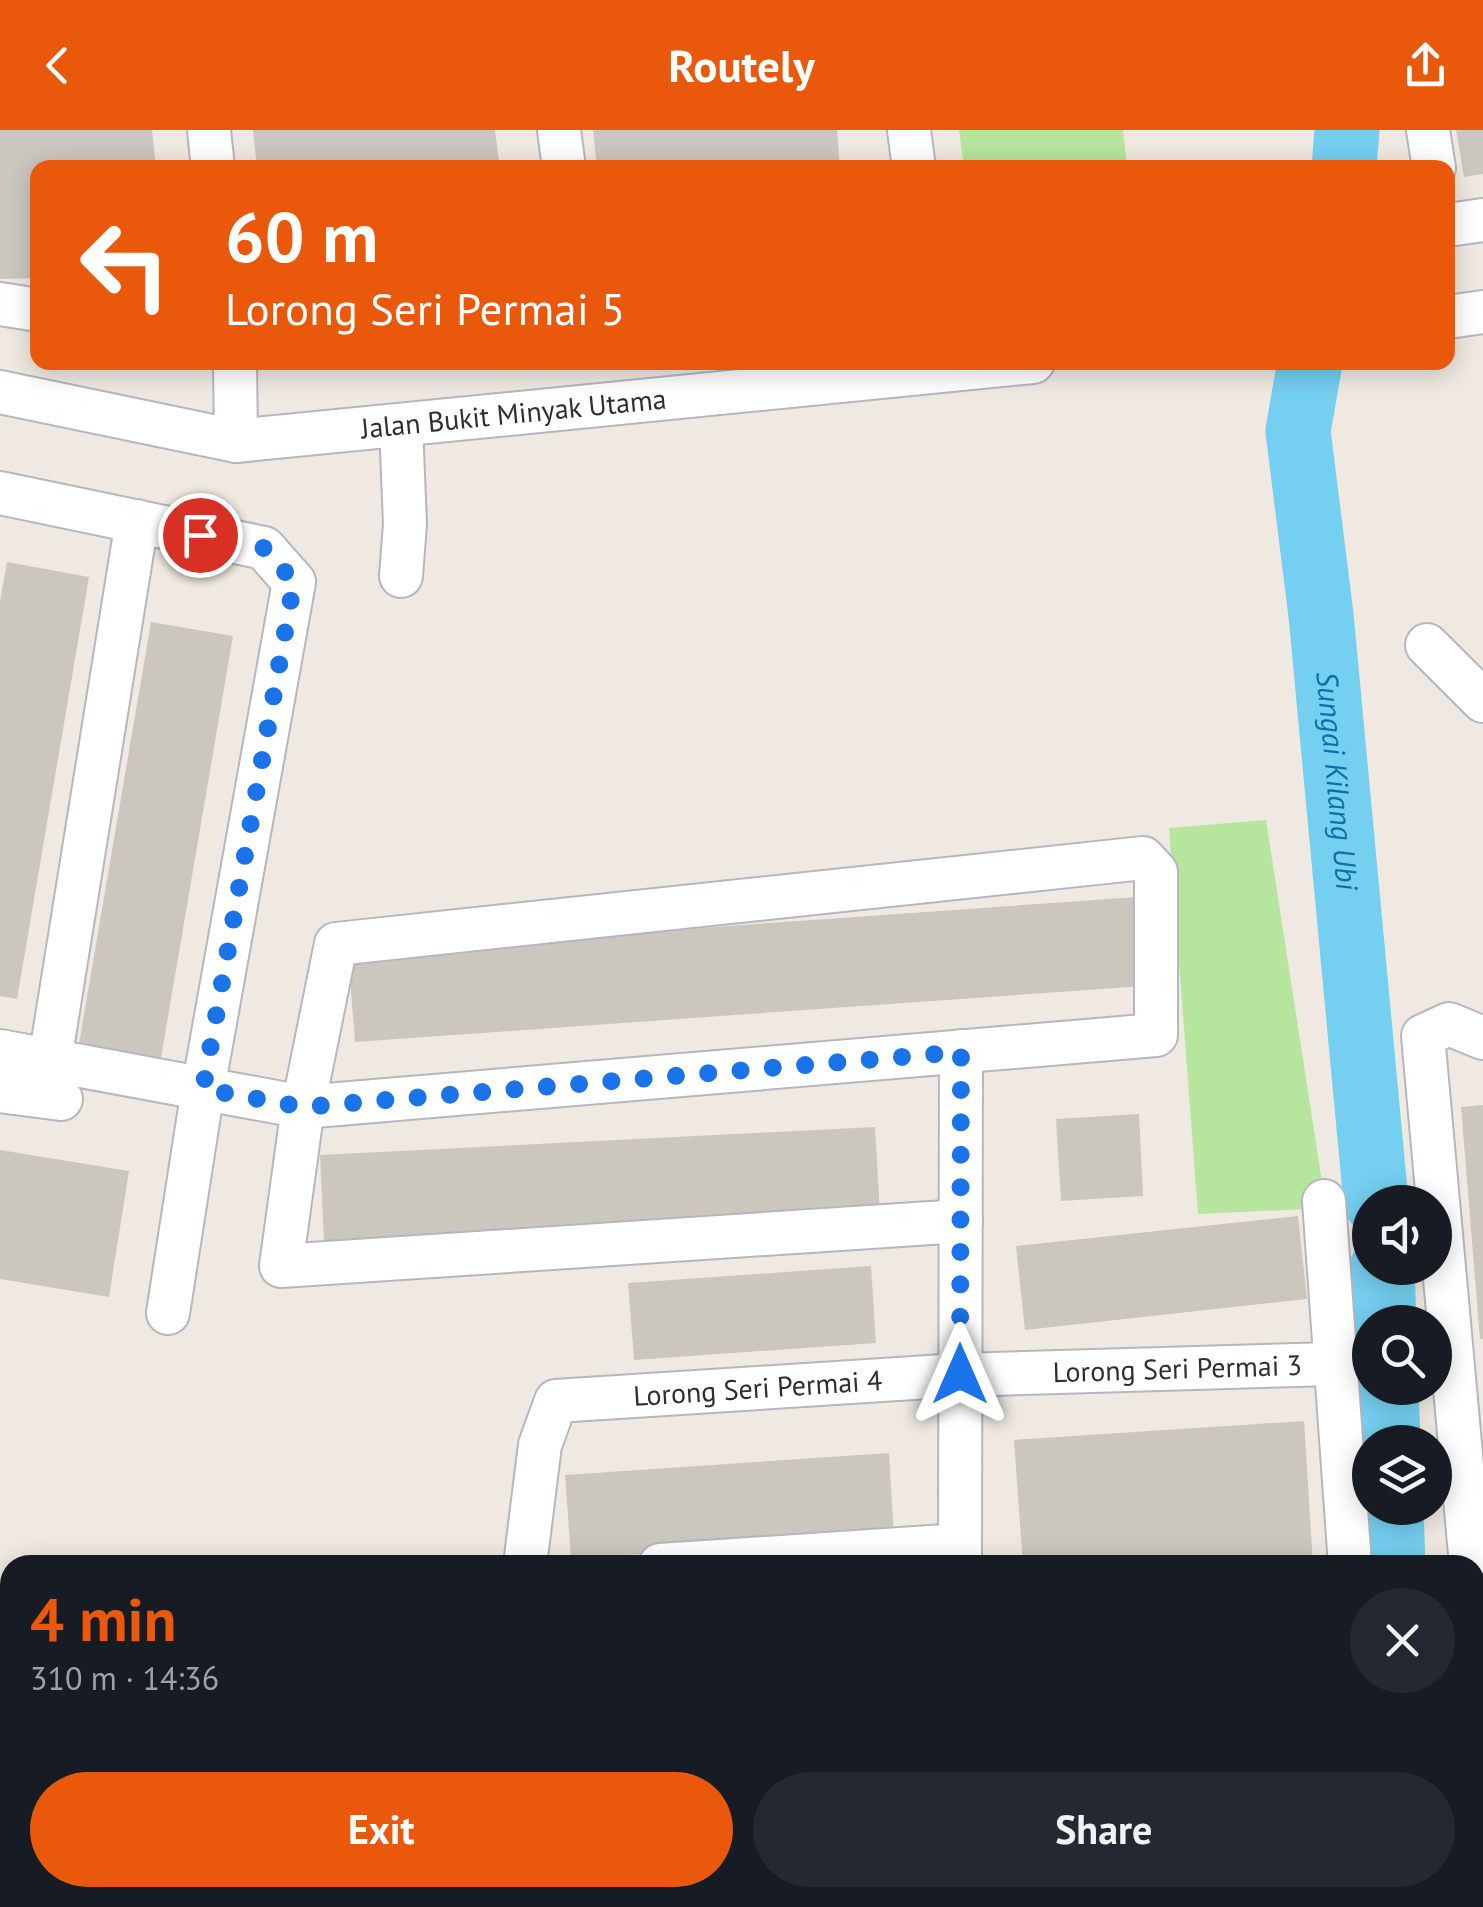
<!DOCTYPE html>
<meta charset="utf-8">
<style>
:root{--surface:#171b24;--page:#242831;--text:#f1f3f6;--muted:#9ea1a6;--accent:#ea580c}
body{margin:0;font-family:"PT Sans",sans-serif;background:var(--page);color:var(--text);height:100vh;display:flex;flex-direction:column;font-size:38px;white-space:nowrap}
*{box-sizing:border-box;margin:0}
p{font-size:32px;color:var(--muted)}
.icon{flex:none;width:55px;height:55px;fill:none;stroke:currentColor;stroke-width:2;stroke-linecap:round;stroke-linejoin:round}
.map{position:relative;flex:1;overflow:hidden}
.sheet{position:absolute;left:0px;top:1425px;width:1485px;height:352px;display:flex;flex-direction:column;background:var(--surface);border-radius:30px 30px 0 0;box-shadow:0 5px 25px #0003}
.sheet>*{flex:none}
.top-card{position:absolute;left:30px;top:30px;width:1425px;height:210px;border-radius:20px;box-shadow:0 5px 25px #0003;background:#ea580c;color:#fff;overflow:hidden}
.tools{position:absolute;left:1352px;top:1055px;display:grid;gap:20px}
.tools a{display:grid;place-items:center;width:100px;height:100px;border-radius:50%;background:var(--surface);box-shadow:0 5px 25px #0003;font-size:50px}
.pin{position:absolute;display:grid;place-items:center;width:85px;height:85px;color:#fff;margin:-42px;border:5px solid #fff;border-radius:50%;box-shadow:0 2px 10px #0007}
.me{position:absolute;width:110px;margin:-55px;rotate:0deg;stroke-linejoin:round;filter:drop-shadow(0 0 8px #0008)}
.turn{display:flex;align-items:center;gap:35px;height:210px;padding:0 30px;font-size:45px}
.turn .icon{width:130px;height:130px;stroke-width:2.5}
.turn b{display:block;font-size:70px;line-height:85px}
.round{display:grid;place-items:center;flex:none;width:105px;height:105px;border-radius:52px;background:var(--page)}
.headline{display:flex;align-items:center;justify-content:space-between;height:170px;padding:0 30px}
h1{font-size:60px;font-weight:700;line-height:75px;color:var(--accent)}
.primary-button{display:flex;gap:20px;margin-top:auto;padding:20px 30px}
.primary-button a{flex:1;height:115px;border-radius:60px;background:var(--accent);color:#fff;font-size:40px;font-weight:700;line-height:115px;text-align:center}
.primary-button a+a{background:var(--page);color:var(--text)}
header{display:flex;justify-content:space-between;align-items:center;height:130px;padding:0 30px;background:var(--accent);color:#fff;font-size:45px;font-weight:700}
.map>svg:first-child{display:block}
.green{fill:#b6e59e}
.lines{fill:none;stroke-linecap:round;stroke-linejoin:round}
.river{stroke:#75cff0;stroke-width:65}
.building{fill:#cbc7bf}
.minor-casing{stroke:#b4b7c1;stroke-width:46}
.minor{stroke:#fff;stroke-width:42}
.route{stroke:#1a73e8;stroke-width:18;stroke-dasharray:0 32.4}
.labels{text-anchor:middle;stroke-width:10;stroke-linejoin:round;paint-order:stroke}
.street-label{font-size:28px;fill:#2e2e2e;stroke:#fff}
.water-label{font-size:30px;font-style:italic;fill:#0d6fa3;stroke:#fff}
</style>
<header><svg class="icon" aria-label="back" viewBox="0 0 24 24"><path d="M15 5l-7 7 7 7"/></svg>Routely<svg class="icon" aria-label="share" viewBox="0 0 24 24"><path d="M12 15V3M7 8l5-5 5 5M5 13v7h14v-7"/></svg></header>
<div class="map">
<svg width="1483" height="1777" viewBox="0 0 1483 1777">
<rect width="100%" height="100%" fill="#efe9e1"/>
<g class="green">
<polygon points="959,0 1123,0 1127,37 964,37"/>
<polygon points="1266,690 1326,1078 1198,1084 1169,698"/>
<polygon points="717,1768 909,1768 909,1773 924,1777 750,1777"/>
</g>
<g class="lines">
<g class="river">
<polyline points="1344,38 1347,0"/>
<path id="s1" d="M1310,232L1298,301L1321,485L1376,1072"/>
<polyline points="1382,1138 1384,1192"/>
<polyline points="1386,1258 1388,1312"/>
<polyline points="1391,1378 1393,1435"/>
<polyline points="1442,1777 1442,1768"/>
</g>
</g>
<g class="building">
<polygon points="0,0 152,0 156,38 38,38 38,148 0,149"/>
<polygon points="253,0 495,0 500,38 257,38"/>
<polygon points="593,0 837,0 840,38 597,38"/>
<polygon points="1456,0 1483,0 1483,44 1464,47"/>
<polygon points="7,432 89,447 17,869 0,866 0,471"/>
<polygon points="151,492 233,506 161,928 79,914"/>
<polygon points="1137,767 1144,856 355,912 348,823"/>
<polygon points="1483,975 1483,1209 1480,1209 1461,977"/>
<polygon points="1139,984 1143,1066 1061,1071 1056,989"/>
<polygon points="875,997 880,1084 324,1112 320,1025"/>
<polygon points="0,1020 129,1041 109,1167 0,1149"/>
<polygon points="1298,1086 1307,1169 1025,1200 1016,1116"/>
<polygon points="871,1136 876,1213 634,1230 628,1153"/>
<polygon points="1304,1291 1313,1435 1023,1435 1014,1310"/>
<polygon points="889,1323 894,1406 571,1429 565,1345"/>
<polygon points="509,1768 581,1768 580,1777 507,1777"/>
<polygon points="1049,1768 1138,1768 1139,1777 1050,1777"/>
<polygon points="1243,1768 1327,1768 1327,1777 1244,1777"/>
</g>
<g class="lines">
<defs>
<g id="minor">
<polyline points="209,0 213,38"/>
<polyline points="559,0 564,38"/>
<polyline points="909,0 914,38"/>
<polyline points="1428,0 1434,38"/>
<polyline points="1448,95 1483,90"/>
<polyline points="0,174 38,180"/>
<polyline points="1448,187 1483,182"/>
<polyline points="235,232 236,311"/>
<path id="s2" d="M0,262L236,311L1033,232"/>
<polyline points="401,295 405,394 401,446"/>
<polyline points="0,363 264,418 294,452 203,959 168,1183"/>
<polyline points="1427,515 1483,571"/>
<polyline points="0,921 303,977 1156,905 1156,742 1143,728 336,814 303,977 281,1136 961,1091"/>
<polyline points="50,930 137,391"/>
<polyline points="0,961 61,969"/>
<polyline points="1324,1071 1350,1435"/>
<path id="s3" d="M525,1435L540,1315L556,1271L960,1245L1333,1234"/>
<polyline points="660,1435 960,1415"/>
<polyline points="960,1435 961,921"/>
<polyline points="1471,1435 1423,906 1449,894 1483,908"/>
<polyline points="1475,1474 1481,1537"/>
<polyline points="657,1768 662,1777"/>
<polyline points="1205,1768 1206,1777"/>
<polyline points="1394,1768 1395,1777"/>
<polyline points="486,1777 487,1768"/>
</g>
</defs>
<use href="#minor" class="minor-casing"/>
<use href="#minor" class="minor"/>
</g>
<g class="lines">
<polyline class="route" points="200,405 264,418 294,452 203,959 303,977 961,922 960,1244"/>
</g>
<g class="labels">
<g class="street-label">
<text dy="10" stroke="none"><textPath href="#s2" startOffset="520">Jalan Bukit Minyak Utama</textPath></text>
<text dy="10" stroke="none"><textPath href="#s3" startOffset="790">Lorong Seri Permai 3</textPath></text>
<text dy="10" stroke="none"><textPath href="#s3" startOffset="370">Lorong Seri Permai 4</textPath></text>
</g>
<g class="water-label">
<text dy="10" stroke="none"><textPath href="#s1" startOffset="422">Sungai Kilang Ubi</textPath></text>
</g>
</g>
</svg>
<div class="tools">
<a><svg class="icon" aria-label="sound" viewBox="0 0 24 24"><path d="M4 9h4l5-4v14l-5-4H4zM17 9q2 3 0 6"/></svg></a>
<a><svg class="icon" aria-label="search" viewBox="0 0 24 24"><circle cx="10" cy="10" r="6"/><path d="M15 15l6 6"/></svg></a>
<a><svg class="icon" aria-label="layers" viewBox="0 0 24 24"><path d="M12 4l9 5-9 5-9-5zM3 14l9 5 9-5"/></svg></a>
</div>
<div class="pin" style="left:200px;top:405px;background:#d93025"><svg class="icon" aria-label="arrive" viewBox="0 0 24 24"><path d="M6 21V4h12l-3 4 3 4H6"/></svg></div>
<svg class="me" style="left:960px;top:1244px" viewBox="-20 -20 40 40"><path d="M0-17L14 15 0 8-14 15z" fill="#1a73e8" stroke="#fff" stroke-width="4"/></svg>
<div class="top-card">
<div class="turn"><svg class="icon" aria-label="left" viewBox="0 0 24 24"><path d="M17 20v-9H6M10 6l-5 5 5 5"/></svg><div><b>60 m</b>Lorong Seri Permai 5</div></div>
</div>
<section class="sheet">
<div class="headline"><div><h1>4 min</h1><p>310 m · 14:36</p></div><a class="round"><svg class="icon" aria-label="close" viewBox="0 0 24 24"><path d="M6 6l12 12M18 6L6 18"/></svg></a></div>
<div class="primary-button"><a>Exit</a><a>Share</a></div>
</section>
</div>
